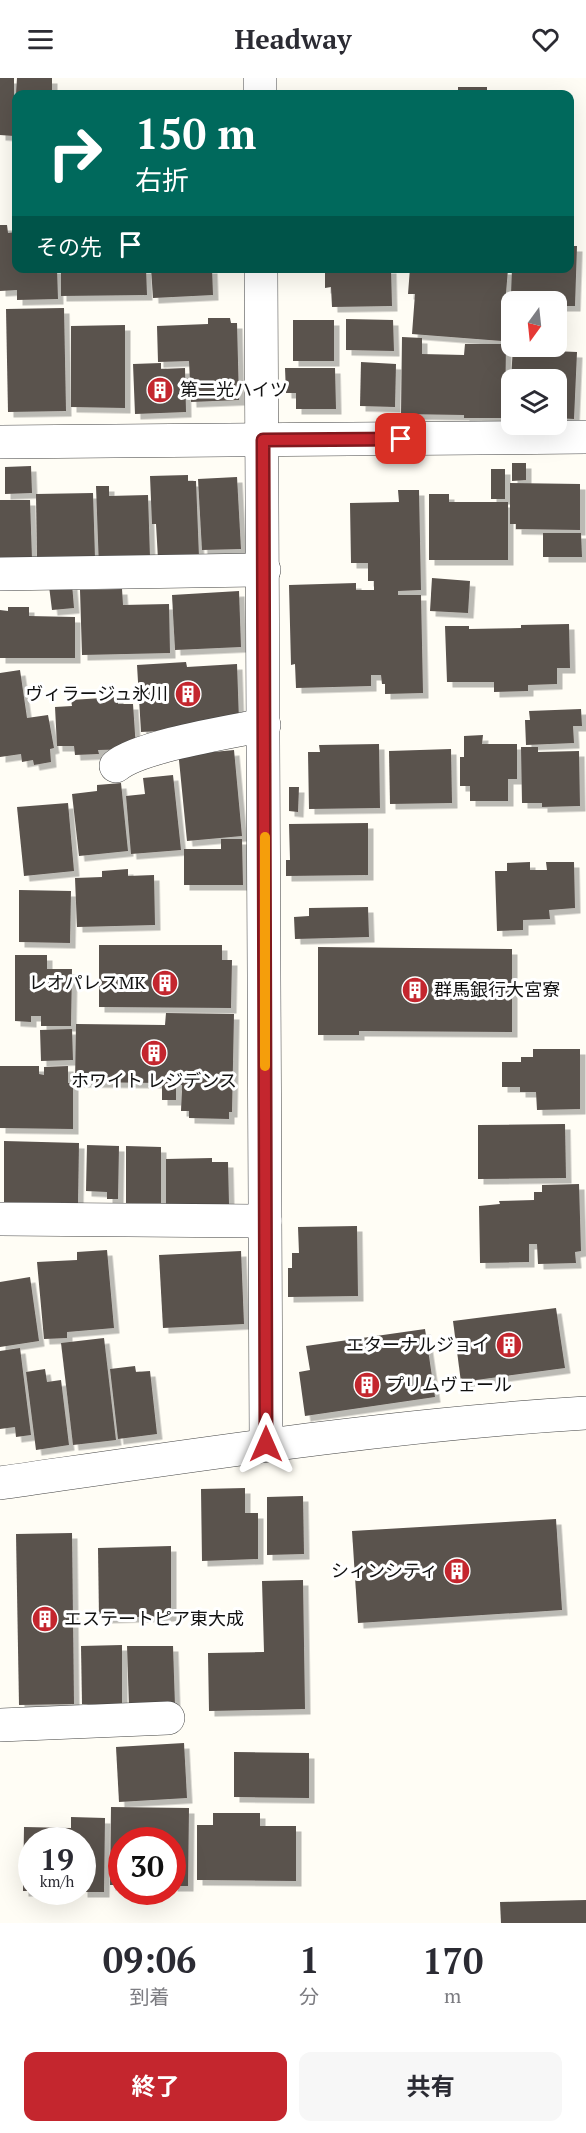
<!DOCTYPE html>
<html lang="ja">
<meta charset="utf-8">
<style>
:root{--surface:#fff;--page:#f7f7f7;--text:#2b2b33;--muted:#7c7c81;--accent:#c4262e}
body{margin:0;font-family:"PT Serif","Noto Sans JP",serif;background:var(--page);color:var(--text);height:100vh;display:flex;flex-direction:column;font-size:22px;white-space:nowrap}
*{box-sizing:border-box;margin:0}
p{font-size:20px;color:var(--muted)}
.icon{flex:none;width:33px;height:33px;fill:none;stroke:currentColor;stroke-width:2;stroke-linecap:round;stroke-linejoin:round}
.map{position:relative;height:1845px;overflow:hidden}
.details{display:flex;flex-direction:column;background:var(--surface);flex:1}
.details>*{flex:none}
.guide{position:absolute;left:12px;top:12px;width:562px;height:183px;border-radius:12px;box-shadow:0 6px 24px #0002;background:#00695c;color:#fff;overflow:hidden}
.needle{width:39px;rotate:195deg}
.buttons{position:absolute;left:501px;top:213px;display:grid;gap:12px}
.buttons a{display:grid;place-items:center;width:66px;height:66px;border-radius:12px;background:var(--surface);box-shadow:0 6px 24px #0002;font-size:30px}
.speed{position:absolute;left:18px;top:1749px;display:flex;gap:12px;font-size:30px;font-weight:700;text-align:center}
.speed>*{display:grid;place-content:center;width:78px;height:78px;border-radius:50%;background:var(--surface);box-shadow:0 6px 24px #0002;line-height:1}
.speed small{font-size:15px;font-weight:400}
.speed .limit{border:9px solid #d22;background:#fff;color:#111}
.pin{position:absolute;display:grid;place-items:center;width:51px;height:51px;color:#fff;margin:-26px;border-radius:12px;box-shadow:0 3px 9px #0006}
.me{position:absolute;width:66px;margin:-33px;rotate:0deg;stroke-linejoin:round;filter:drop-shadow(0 0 4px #0008)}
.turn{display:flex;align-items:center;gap:21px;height:126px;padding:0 24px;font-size:27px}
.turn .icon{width:78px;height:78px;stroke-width:2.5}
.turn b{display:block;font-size:42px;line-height:51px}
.then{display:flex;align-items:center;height:57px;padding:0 24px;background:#0003;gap:12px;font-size:22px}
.eta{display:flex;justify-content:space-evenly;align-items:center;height:102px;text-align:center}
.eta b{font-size:36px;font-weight:700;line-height:42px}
.primary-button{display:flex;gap:12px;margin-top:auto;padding:12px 24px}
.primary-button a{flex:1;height:69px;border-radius:12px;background:var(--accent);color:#fff;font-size:24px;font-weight:700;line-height:69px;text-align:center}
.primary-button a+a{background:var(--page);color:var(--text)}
header{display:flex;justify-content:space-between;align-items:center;height:78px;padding:0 24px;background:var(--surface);font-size:27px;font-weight:700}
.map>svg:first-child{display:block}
.building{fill:#5a524d;filter:url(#shadow)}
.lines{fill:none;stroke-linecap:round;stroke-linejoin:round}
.minor-casing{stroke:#444;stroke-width:34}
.minor{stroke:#fff;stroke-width:33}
.route-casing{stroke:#7f191e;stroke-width:15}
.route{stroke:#c4262e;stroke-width:10}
.slow{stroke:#f59e0b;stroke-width:10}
.labels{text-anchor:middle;stroke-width:6;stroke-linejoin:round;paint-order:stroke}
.poi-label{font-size:18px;fill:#111;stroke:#fff;text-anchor:start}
</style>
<header><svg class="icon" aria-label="menu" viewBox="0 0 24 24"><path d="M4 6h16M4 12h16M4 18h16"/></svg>Headway<svg class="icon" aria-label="heart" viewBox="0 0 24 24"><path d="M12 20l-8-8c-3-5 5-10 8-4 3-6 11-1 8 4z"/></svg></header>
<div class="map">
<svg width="586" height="1845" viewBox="0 0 586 1845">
<defs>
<filter id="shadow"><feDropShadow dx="5.5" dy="5.5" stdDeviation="0" flood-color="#0004"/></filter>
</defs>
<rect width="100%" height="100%" fill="#fffdf5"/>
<g class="building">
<polygon points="0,0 14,0 14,58 0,57"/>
<polygon points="17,0 52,0 52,16 16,16"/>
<rect x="458" y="9" width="29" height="7"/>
<rect x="61" y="12" width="33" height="4"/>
<polygon points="0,147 7,147 8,155 16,154 16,190 57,190 58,221 17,222 17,212 0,213"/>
<polygon points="570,168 577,168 575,228 556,228 556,224 537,224 537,217 511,216 512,190 570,190"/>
<polygon points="61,190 146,190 147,217 61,218"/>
<polygon points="151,190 212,190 213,217 153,220"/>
<polygon points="331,190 391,190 392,228 332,229 331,209 325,210 325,195 331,195"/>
<polygon points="410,190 508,191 502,263 412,256 415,216 408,216"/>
<polygon points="64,230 66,333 8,334 6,231"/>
<polygon points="208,240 230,240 231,245 237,245 239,322 191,324 189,283 158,284 157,248 208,246"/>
<polygon points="346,241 393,242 394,273 346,272"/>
<rect x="293" y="242" width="41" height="41"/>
<polygon points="125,247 125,330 71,329 71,248"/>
<polygon points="402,259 422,260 422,276 464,277 465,266 506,266 505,340 464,340 464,337 401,336"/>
<polygon points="513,268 529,268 529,272 577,274 574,341 556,340 556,302 511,302"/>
<polygon points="361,284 396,286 395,329 360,328"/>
<polygon points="161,285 161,291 185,290 186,334 135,336 133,286"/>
<polygon points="285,290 335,290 336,331 296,331 296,315 286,315"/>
<polygon points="512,385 526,385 526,402 512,403"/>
<polygon points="31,388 32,415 5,416 5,389"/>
<rect x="491" y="391" width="14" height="30"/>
<polygon points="188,397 188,403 196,403 199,479 158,481 156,446 152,446 150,398"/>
<polygon points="237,399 241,471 202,472 198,401"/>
<polygon points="510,405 580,406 580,452 516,451 516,446 510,446"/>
<polygon points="96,408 109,408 109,418 148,417 150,479 99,490"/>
<polygon points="398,412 419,412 421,512 398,513 398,517 421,517 423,615 385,616 385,606 382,606 381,597 371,597 371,608 296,610 295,586 291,587 289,507 356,505 356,512 374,512 374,503 368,503 368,485 351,485 350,425 399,424"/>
<polygon points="93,415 95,480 37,481 36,416"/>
<polygon points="429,416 449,416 449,424 508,424 508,482 429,482"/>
<polygon points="0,422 30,422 32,481 0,481"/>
<polygon points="543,455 581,455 582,479 543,479"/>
<polygon points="432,500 470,503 468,535 430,533"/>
<polygon points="72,506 74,530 52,532 49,508"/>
<polygon points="122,511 123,527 169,526 170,575 82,577 80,512"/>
<polygon points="239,513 241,569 175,572 172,517"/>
<polygon points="8,529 29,529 29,538 75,539 75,580 0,580 0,532 8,533"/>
<polygon points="569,546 570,590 557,590 557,606 528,607 528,613 494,614 494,604 447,604 445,548 469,548 469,551 521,550 521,547"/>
<polygon points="186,584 187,589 237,586 239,643 195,651 141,654 137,587"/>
<polygon points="20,592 27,640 48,637 54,670 50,671 51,684 34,687 33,682 22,684 21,676 0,679 0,595"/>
<polygon points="118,619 118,626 133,626 136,671 98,672 99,676 75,677 74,668 57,668 55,629 72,628 71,622"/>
<polygon points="581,631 582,648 573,648 574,665 526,667 525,642 530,642 529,633"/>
<polygon points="483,657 482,666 517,666 517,701 508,701 508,723 470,723 470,708 460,708 460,679 464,679 464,658"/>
<polygon points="379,666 380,730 309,731 308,674 320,674 319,667"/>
<polygon points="521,669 538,669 538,674 579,673 580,728 542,729 542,725 522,725"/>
<polygon points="451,671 452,725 390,726 389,673"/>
<polygon points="178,672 203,675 234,672 242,758 187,763"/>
<polygon points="173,697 181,772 131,776 126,718 145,716 143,700"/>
<polygon points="121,705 128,773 79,778 72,716 97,713 97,707"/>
<polygon points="289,709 299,709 298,734 289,733"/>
<polygon points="68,725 74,793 24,798 17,729"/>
<polygon points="368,745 368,797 286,798 286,782 290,782 289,746"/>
<polygon points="221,761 242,761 243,807 184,807 184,771 221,771"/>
<polygon points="530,784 530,792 547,792 546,784 574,784 575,830 549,832 550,841 523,842 523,852 497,853 495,793 507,793 507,785"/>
<polygon points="128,791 128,798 154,797 155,847 77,849 75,800 102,799 102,793"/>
<polygon points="19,812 71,813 70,865 19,864"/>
<polygon points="368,829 369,859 295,861 294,839 309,838 309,830"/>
<polygon points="99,867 222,867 222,882 232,882 231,930 99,929"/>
<polygon points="318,869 512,871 512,954 359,953 359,957 318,957"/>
<polygon points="15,877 47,877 47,891 72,891 71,948 41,948 41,938 31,938 31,944 15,943"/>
<polygon points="166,935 234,936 232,1034 229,1034 229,1041 189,1040 189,1033 181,1033 182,1007 176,1007 176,1022 162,1022 162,1005 75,1004 76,946 165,947"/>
<polygon points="72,951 73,982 41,983 40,952"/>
<polygon points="533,971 580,971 580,1031 537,1032 536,1014 520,1014 520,1009 502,1009 502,984 521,984 521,979 533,979"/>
<polygon points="0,988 39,988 39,996 44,997 44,989 68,988 68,1005 73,1005 73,1051 0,1050"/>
<polygon points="565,1046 566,1100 478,1101 478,1047"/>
<polygon points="4,1063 79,1065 78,1125 4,1124"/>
<polygon points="87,1067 119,1068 118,1121 107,1121 107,1114 86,1113"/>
<polygon points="126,1068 161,1069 161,1125 126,1125"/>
<polygon points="212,1080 212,1084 228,1084 229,1126 166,1128 166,1081"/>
<polygon points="579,1106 581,1173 575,1174 576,1185 538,1186 537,1166 529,1166 529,1184 480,1185 479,1128 500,1126 499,1123 534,1122 534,1114 542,1114 542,1107"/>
<polygon points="357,1148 358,1218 288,1219 288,1190 292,1190 292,1175 299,1175 298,1149"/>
<polygon points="107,1172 114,1250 67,1254 67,1260 44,1261 37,1184 77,1182 77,1174"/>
<polygon points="241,1173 244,1246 163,1250 159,1177"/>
<polygon points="30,1199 39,1263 0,1269 0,1204"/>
<polygon points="556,1230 565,1290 461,1304 453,1243"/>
<polygon points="425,1251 435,1319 305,1338 299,1294 310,1292 306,1268"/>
<polygon points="104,1260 116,1362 73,1367 61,1265"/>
<polygon points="20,1270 31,1357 16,1359 15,1349 0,1351 0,1273"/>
<polygon points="135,1288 136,1294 150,1293 157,1356 118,1361 110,1291"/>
<polygon points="45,1291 47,1304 61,1302 69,1367 36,1372 26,1294"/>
<polygon points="245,1410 245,1435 258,1435 258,1481 202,1483 201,1411"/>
<polygon points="303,1418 304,1476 267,1477 267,1419"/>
<polygon points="556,1441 562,1532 358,1545 352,1453"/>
<polygon points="72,1455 74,1626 19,1627 16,1456"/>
<polygon points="171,1468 171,1538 99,1540 98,1470"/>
<polygon points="303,1502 305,1631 209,1633 208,1575 264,1574 262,1503"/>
<polygon points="122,1567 122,1626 82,1626 81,1568"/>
<polygon points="127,1568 173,1568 175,1628 129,1629"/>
<polygon points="184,1665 187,1720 119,1724 116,1669"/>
<polygon points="234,1674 309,1675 309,1720 234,1719"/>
<polygon points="111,1729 189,1730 188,1808 172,1808 172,1762 122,1762 122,1807 110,1807"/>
<polygon points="213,1735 260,1735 260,1748 296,1748 296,1803 197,1802 197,1747 213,1747"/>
<polygon points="71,1739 105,1740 104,1814 82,1814 82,1762 32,1762 32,1813 23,1813 24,1749 71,1750"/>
<polygon points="586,1822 586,1845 501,1845 500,1824"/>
</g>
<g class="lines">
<defs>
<g id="minor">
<polyline points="260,0 260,16"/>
<polyline points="261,190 266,1366"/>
<polyline points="0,364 586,359"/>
<polyline points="0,496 264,492"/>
<path d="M116,688C140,668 230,654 264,647"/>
<polyline points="0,1141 265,1143"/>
<path d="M0,1405C195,1377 389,1347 586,1335"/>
<polyline points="0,1647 168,1640"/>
</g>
</defs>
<use href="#minor" class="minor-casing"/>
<use href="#minor" class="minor"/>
</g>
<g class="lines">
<defs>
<polyline id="route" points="266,1366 263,362 401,361"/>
</defs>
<use href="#route" class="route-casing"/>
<use href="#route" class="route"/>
<polyline class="slow" points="265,759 265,988"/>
</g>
<defs>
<symbol id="building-disc" viewBox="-11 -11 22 22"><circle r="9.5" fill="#c4262e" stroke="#fff"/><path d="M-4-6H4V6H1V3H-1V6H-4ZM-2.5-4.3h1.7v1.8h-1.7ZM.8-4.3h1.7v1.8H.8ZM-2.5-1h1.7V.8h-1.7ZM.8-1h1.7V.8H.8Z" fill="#fff"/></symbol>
</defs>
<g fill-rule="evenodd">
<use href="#building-disc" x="145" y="297" width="30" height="30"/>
<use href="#building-disc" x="173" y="601" width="30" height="30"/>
<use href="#building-disc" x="150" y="890" width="30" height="30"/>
<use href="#building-disc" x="400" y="897" width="30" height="30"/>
<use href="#building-disc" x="139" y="960" width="30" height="30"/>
<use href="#building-disc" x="494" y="1252" width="30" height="30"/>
<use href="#building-disc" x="352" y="1292" width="30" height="30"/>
<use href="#building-disc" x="442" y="1478" width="30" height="30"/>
<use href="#building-disc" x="30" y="1526" width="30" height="30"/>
</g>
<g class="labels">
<g class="poi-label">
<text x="180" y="318">第二光ハイツ</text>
<text x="168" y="622" text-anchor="end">ヴィラージュ氷川</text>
<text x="146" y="911" text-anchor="end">レオパレスMK</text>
<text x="434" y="918">群馬銀行大宮寮</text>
<text x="154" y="1009" text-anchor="middle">ホワイト レジデンス</text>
<text x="490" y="1273" text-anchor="end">エターナルジョイ</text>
<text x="386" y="1313">プリムヴェール</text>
<text x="438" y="1499" text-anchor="end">シィンシティ</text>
<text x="64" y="1547">エステートピア東大成</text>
</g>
</g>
</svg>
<div class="buttons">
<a><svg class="needle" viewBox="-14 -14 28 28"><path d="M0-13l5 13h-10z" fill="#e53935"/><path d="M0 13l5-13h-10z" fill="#7c7c81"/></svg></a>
<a><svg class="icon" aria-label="layers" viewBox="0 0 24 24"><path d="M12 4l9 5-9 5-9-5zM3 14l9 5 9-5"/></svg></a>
</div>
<div class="speed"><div>19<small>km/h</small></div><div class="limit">30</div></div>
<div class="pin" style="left:401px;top:361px;background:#d93025"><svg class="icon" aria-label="arrive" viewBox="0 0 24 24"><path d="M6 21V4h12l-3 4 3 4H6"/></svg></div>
<svg class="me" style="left:266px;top:1366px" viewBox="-20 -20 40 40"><path d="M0-17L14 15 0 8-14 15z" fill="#c4262e" stroke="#fff" stroke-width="4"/></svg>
<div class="guide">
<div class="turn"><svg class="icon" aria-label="right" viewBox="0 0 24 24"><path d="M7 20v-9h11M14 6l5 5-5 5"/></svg><div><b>150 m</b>右折</div></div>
<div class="then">その先<svg class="icon" aria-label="arrive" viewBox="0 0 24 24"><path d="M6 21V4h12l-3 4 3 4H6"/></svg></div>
</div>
</div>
<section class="details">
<div class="eta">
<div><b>09:06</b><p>到着</p></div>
<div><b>1</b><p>分</p></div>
<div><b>170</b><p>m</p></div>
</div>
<div class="primary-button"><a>終了</a><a>共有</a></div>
</section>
